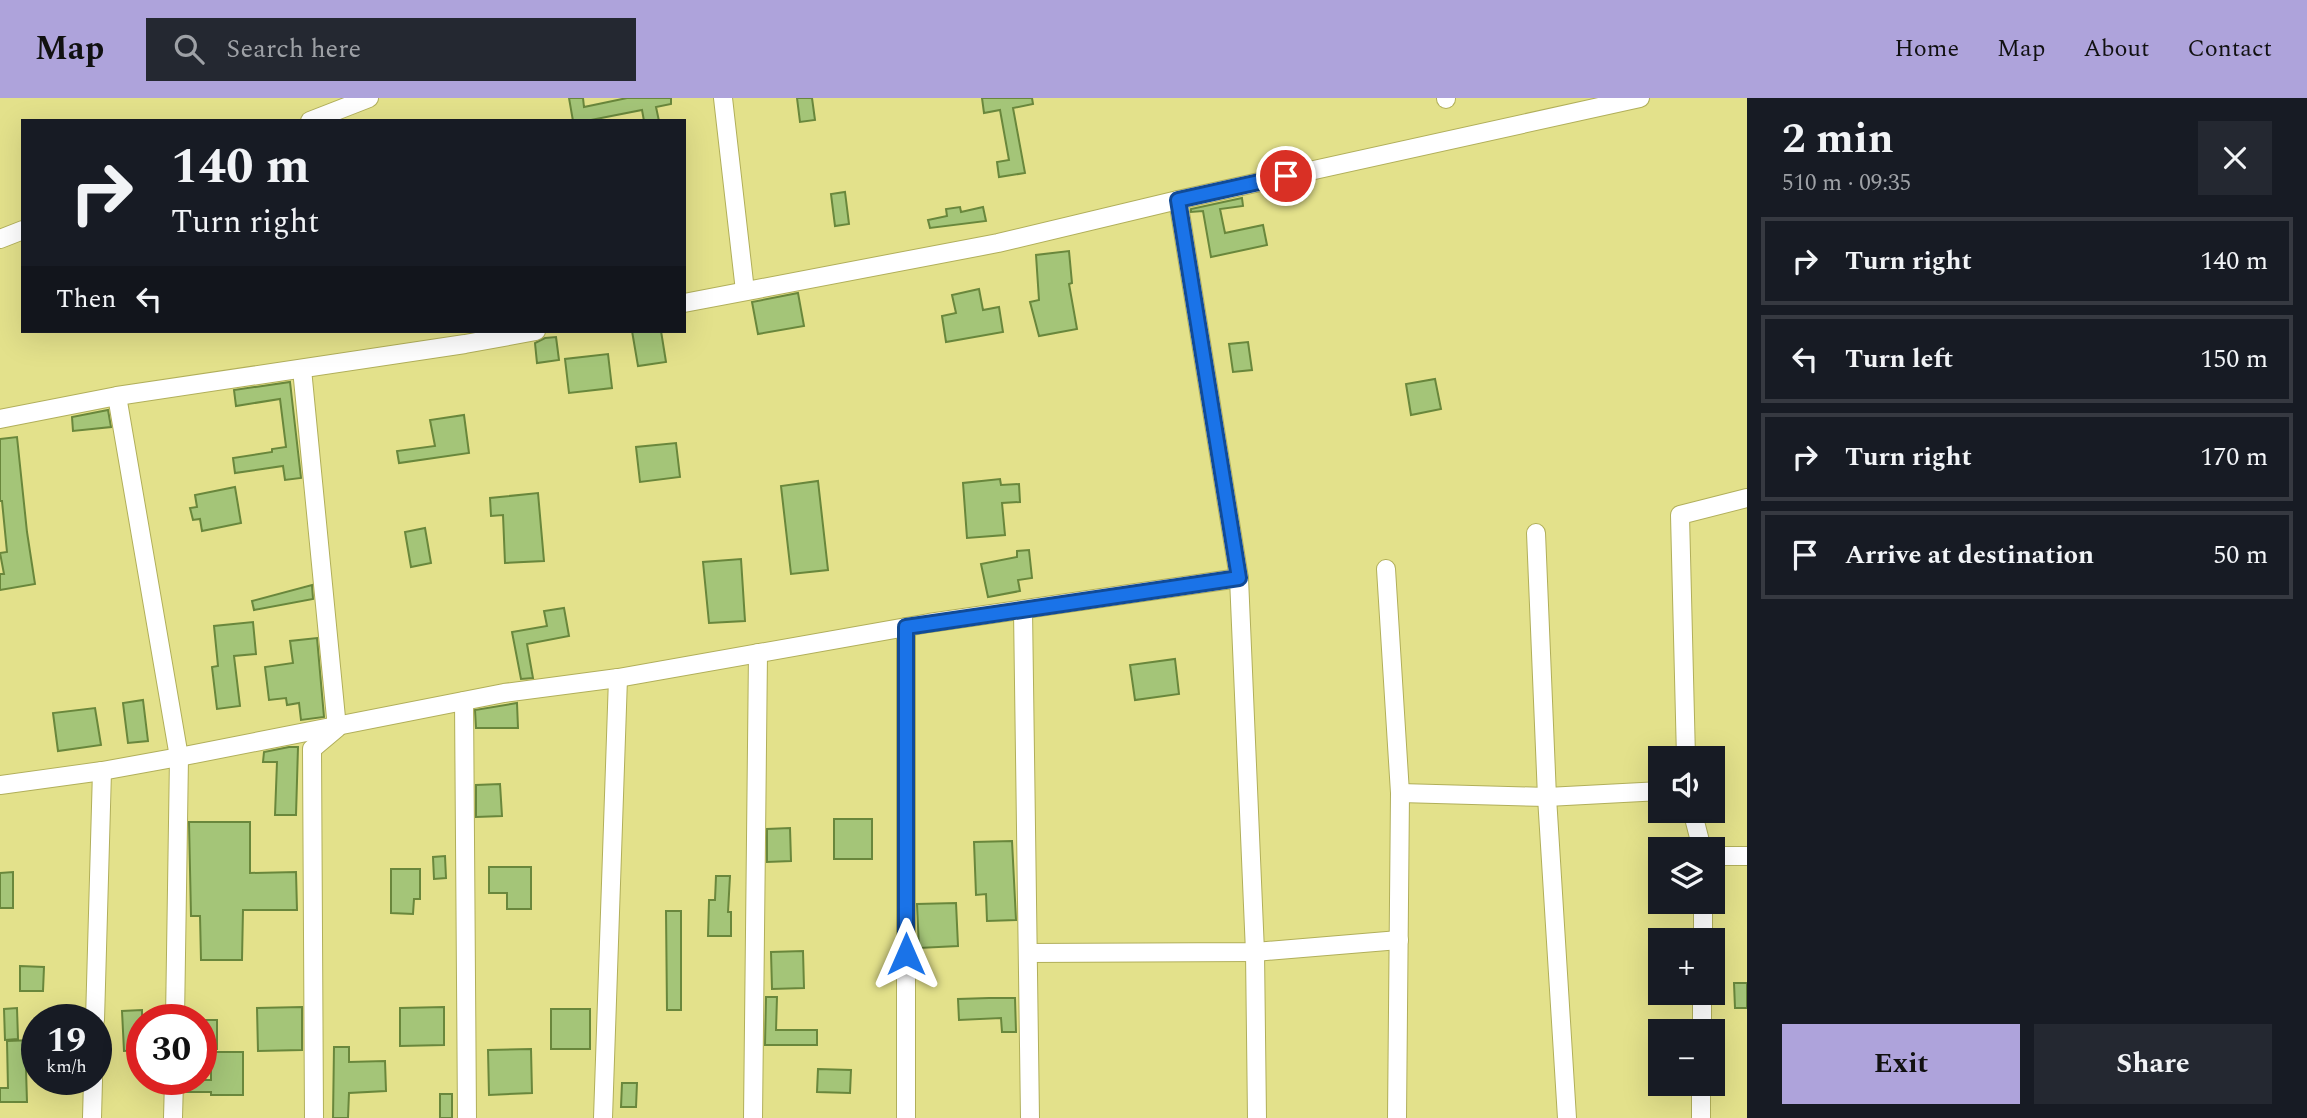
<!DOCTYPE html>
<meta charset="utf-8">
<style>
:root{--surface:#171b24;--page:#242831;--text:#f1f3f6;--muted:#9ea1a6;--line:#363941;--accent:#aea3db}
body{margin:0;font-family:Spectral,serif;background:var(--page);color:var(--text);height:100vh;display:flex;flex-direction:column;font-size:26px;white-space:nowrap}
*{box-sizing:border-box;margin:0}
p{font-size:23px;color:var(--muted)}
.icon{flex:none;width:38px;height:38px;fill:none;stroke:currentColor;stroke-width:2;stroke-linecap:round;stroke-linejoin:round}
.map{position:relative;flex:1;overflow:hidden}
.sheet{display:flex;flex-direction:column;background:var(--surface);width:560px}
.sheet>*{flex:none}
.guide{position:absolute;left:21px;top:21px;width:665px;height:214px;border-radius:0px;box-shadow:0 7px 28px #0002;background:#171b24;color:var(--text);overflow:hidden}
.tools{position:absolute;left:1648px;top:648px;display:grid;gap:14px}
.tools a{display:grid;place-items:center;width:77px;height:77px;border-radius:0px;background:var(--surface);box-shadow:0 7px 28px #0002;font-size:35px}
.speed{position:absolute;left:21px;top:906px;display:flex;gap:14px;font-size:35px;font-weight:700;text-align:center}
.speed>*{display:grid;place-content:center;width:91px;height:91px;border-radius:50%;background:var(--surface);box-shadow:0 7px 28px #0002;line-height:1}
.speed small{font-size:18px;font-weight:400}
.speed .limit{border:10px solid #d22;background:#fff;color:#111}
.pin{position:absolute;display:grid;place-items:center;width:60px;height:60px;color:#fff;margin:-30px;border:4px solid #fff;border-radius:50%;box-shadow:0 2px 7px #0007}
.me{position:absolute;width:77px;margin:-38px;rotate:0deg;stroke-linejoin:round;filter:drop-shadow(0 0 5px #0008)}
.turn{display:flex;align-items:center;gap:24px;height:147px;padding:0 35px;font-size:32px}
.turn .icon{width:91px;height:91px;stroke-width:2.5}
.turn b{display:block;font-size:49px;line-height:60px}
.then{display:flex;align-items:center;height:66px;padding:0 35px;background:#0003;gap:14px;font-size:26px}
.round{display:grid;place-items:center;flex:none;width:74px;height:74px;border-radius:0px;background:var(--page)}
.head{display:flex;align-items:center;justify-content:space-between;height:119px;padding:0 35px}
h1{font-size:42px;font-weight:700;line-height:52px}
.button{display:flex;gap:14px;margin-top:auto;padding:14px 35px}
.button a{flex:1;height:80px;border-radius:0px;background:var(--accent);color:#111;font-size:28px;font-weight:700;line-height:80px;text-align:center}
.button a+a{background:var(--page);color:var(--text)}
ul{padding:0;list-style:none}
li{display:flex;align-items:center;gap:21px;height:88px;margin:0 14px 10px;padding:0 21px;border:4px solid var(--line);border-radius:0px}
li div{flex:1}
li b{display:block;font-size:26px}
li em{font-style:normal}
header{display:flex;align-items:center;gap:42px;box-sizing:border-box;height:98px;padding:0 35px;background:var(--accent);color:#111}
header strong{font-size:33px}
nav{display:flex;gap:38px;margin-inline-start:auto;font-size:24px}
.search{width:490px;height:63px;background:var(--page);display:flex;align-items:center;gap:18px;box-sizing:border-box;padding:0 24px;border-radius:0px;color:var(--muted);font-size:26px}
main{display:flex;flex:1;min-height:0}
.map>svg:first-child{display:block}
.building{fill:#a4c578;stroke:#69873c;stroke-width:2}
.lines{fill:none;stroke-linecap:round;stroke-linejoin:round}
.street-casing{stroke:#b1af5a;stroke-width:20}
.street{stroke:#fff;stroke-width:18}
.route-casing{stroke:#114b97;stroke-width:18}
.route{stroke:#1a73e8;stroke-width:12}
</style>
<header>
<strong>Map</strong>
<div class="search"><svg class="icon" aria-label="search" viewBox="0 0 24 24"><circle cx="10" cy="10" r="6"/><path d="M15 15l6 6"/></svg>Search here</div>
<nav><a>Home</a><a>Map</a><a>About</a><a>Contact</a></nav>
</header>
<main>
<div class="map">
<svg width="1747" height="1020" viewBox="0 0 1747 1020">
<rect width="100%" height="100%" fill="#e3e18b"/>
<g class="building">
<polygon points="569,0 583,0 584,9 627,0 671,0 671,6 656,9 659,23 644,23 642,12 586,23 573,23"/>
<polygon points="797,0 812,0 815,22 800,24"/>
<polygon points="982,0 1032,0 1033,6 1013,10 1025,75 999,79 997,64 1009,62 1000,12 984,15"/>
<polygon points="845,94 849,126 835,128 831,96"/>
<polygon points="1242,100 1243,108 1220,111 1225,135 1263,127 1267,147 1211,159 1203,113 1191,114 1191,111"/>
<polygon points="960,109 961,114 983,109 986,123 930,130 928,122 947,118 946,111"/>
<polygon points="1069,153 1072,185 1069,186 1077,231 1039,238 1030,204 1039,202 1036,157"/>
<polygon points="979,191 983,212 999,209 1003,234 946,244 942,218 956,215 952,197"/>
<polygon points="798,195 804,228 758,236 752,204"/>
<polygon points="632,233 661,233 666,264 638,268"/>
<polygon points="556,239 559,262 537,265 535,245 545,240"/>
<polygon points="1248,244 1252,272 1233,274 1229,246"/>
<polygon points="608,256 612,290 569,295 565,261"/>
<polygon points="1435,281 1441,311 1411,317 1406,286"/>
<polygon points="290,284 301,380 285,382 283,368 235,375 233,360 272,354 272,351 286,349 280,301 236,308 234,292"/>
<polygon points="108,312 111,329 73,333 72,319"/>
<polygon points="464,317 469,355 399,365 397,353 435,348 430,322"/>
<polygon points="17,339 27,434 35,486 0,492 0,476 4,476 0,455 7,454 2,403 0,403 0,341"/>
<polygon points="676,345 680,379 640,384 636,349"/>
<polygon points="1000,381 1001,387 1019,386 1020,404 1002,405 1005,437 967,440 963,385"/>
<polygon points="818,383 828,472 791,476 781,388"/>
<polygon points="235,389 241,425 202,433 200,421 193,422 190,410 197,409 195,397"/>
<polygon points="538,395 544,463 505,465 503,417 491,418 490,400"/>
<polygon points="425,430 431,465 411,469 405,434"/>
<polygon points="1029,452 1032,480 1018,482 1020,493 988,499 981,466 1017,459 1017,453"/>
<polygon points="741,461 745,523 709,525 703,464"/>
<polygon points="312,487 313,501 254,512 252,503"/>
<polygon points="564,510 569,538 527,546 533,580 521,581 512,534 547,528 544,513"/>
<polygon points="253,524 256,556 234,558 240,608 217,611 212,569 218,568 214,528"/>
<polygon points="317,540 324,619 301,622 299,605 287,607 286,600 269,602 265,569 293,565 290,543"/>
<polygon points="1175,561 1179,596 1135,602 1130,567"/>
<polygon points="143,602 148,643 128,645 123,605"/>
<polygon points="517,605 518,630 476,630 475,612"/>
<polygon points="95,610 101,647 58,653 53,615"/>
<polygon points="289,649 298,649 296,717 275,717 277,664 263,664 264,654"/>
<polygon points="500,686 502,718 476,719 476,687"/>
<rect x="834" y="721" width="38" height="40"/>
<polygon points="189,724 250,724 250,775 296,774 297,812 243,812 242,862 201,862 200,818 191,818"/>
<polygon points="790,730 791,763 767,764 767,731"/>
<polygon points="1012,743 1016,822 987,823 986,796 976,797 974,744"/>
<polygon points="445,758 446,780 434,781 433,759"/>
<polygon points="489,769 531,769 531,811 507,811 507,795 489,795"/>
<polygon points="391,771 420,771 420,801 414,801 413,816 391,815"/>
<polygon points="13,774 13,810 0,810 0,775"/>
<polygon points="716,778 730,778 728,814 731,814 731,838 708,838 709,802 715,802"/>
<polygon points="956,805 958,848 919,850 917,806"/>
<polygon points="666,813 681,813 681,912 667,912"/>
<polygon points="803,853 804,890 772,891 771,854"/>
<polygon points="20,868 44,869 43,893 20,893"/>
<polygon points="1734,885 1747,885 1747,910 1735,910"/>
<polygon points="766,899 777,899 776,932 817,932 817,947 765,947"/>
<polygon points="989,900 1015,900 1016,934 1002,934 1001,920 959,922 958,901"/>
<polygon points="302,909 302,952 258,953 257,910"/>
<polygon points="444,909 444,947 400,948 400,910"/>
<polygon points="17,910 18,941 5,942 4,911"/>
<rect x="551" y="911" width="39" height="40"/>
<polygon points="142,912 142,952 124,953 122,913"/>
<rect x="201" y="922" width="16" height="29"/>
<polygon points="33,942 34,970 26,971 27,1004 0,1004 0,990 8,990 7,943"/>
<polygon points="334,949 349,949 349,964 385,963 386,993 349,995 348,1020 333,1020"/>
<polygon points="531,951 532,995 489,997 488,952"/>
<polygon points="211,954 243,954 243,997 211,997 211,994 187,994 187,982 211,982"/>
<polygon points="818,971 851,972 850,995 817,994"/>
<polygon points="622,985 637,985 636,1009 621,1009"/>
<rect x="440" y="996" width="12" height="24"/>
</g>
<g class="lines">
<defs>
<g id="street">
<polyline points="723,0 745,193"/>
<polyline points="1446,0 1446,1"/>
<polyline points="310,23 369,0"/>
<polyline points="1178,102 1239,480 1255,854 1257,1020"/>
<polyline points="0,141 23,132"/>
<polyline points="684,205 998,145 1178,102 1640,0"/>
<polyline points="302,271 337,630 312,651 314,1020"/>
<polyline points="117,298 179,659 175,922"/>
<polyline points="0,321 117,298 465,246 536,233"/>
<polyline points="1536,435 1547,699 1567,1020"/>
<polyline points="1386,471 1400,695 1397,1020"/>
<polyline points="1023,512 1030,1020"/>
<polyline points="906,529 906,1020"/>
<polyline points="464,603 467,1020"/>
<polyline points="1686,660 1680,417 1747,400"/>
<polyline points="0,687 102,673 179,659 504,595 618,580 929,525 1239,480"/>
<polyline points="1400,695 1547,699 1661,693"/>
<polyline points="1692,712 1702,751"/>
<polyline points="1713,758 1747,758"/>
<polyline points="1703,842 1703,803"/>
<polyline points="1028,855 1255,854 1399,842"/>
<polyline points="95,922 102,673"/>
<polyline points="1702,933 1702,894"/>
<polyline points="92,1020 93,982"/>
<polyline points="173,1020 174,982"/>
<polyline points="603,1020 618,580"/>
<polyline points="753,1020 758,555"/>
<polyline points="1701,1020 1701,985"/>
</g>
</defs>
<use href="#street" class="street-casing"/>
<use href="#street" class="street"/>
</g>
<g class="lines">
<defs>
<polyline id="route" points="906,856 906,529 1239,480 1178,102 1286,78"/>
</defs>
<use href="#route" class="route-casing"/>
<use href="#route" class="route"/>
</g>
</svg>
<div class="tools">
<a><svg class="icon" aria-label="sound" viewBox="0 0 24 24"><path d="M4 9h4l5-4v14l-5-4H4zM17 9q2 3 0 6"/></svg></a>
<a><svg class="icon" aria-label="layers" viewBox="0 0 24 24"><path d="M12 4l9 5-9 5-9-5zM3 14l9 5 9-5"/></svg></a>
<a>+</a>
<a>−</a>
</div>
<div class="speed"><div>19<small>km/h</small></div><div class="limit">30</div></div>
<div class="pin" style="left:1286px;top:78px;background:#d93025"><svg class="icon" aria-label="arrive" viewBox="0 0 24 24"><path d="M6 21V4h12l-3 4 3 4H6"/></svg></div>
<svg class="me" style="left:906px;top:856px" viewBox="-20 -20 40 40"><path d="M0-17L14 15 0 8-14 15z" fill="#1a73e8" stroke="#fff" stroke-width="4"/></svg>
<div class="guide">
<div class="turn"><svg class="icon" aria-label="right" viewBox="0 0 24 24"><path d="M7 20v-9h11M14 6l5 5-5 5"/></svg><div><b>140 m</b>Turn right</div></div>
<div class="then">Then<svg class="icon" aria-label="left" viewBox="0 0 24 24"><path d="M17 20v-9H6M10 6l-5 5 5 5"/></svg></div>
</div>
</div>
<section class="sheet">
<div class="head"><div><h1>2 min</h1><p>510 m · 09:35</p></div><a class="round"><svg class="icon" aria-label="close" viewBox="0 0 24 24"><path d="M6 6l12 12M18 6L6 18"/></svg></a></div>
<ul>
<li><svg class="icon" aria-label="right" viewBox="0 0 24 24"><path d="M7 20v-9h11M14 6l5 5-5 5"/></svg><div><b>Turn right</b></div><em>140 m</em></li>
<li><svg class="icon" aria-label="left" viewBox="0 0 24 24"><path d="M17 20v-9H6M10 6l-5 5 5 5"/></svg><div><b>Turn left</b></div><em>150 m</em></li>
<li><svg class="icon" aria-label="right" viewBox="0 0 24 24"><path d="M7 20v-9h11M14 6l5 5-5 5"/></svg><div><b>Turn right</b></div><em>170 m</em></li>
<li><svg class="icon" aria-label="arrive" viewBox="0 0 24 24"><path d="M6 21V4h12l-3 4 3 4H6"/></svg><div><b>Arrive at destination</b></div><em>50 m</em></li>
</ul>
<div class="button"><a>Exit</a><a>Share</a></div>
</section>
</main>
